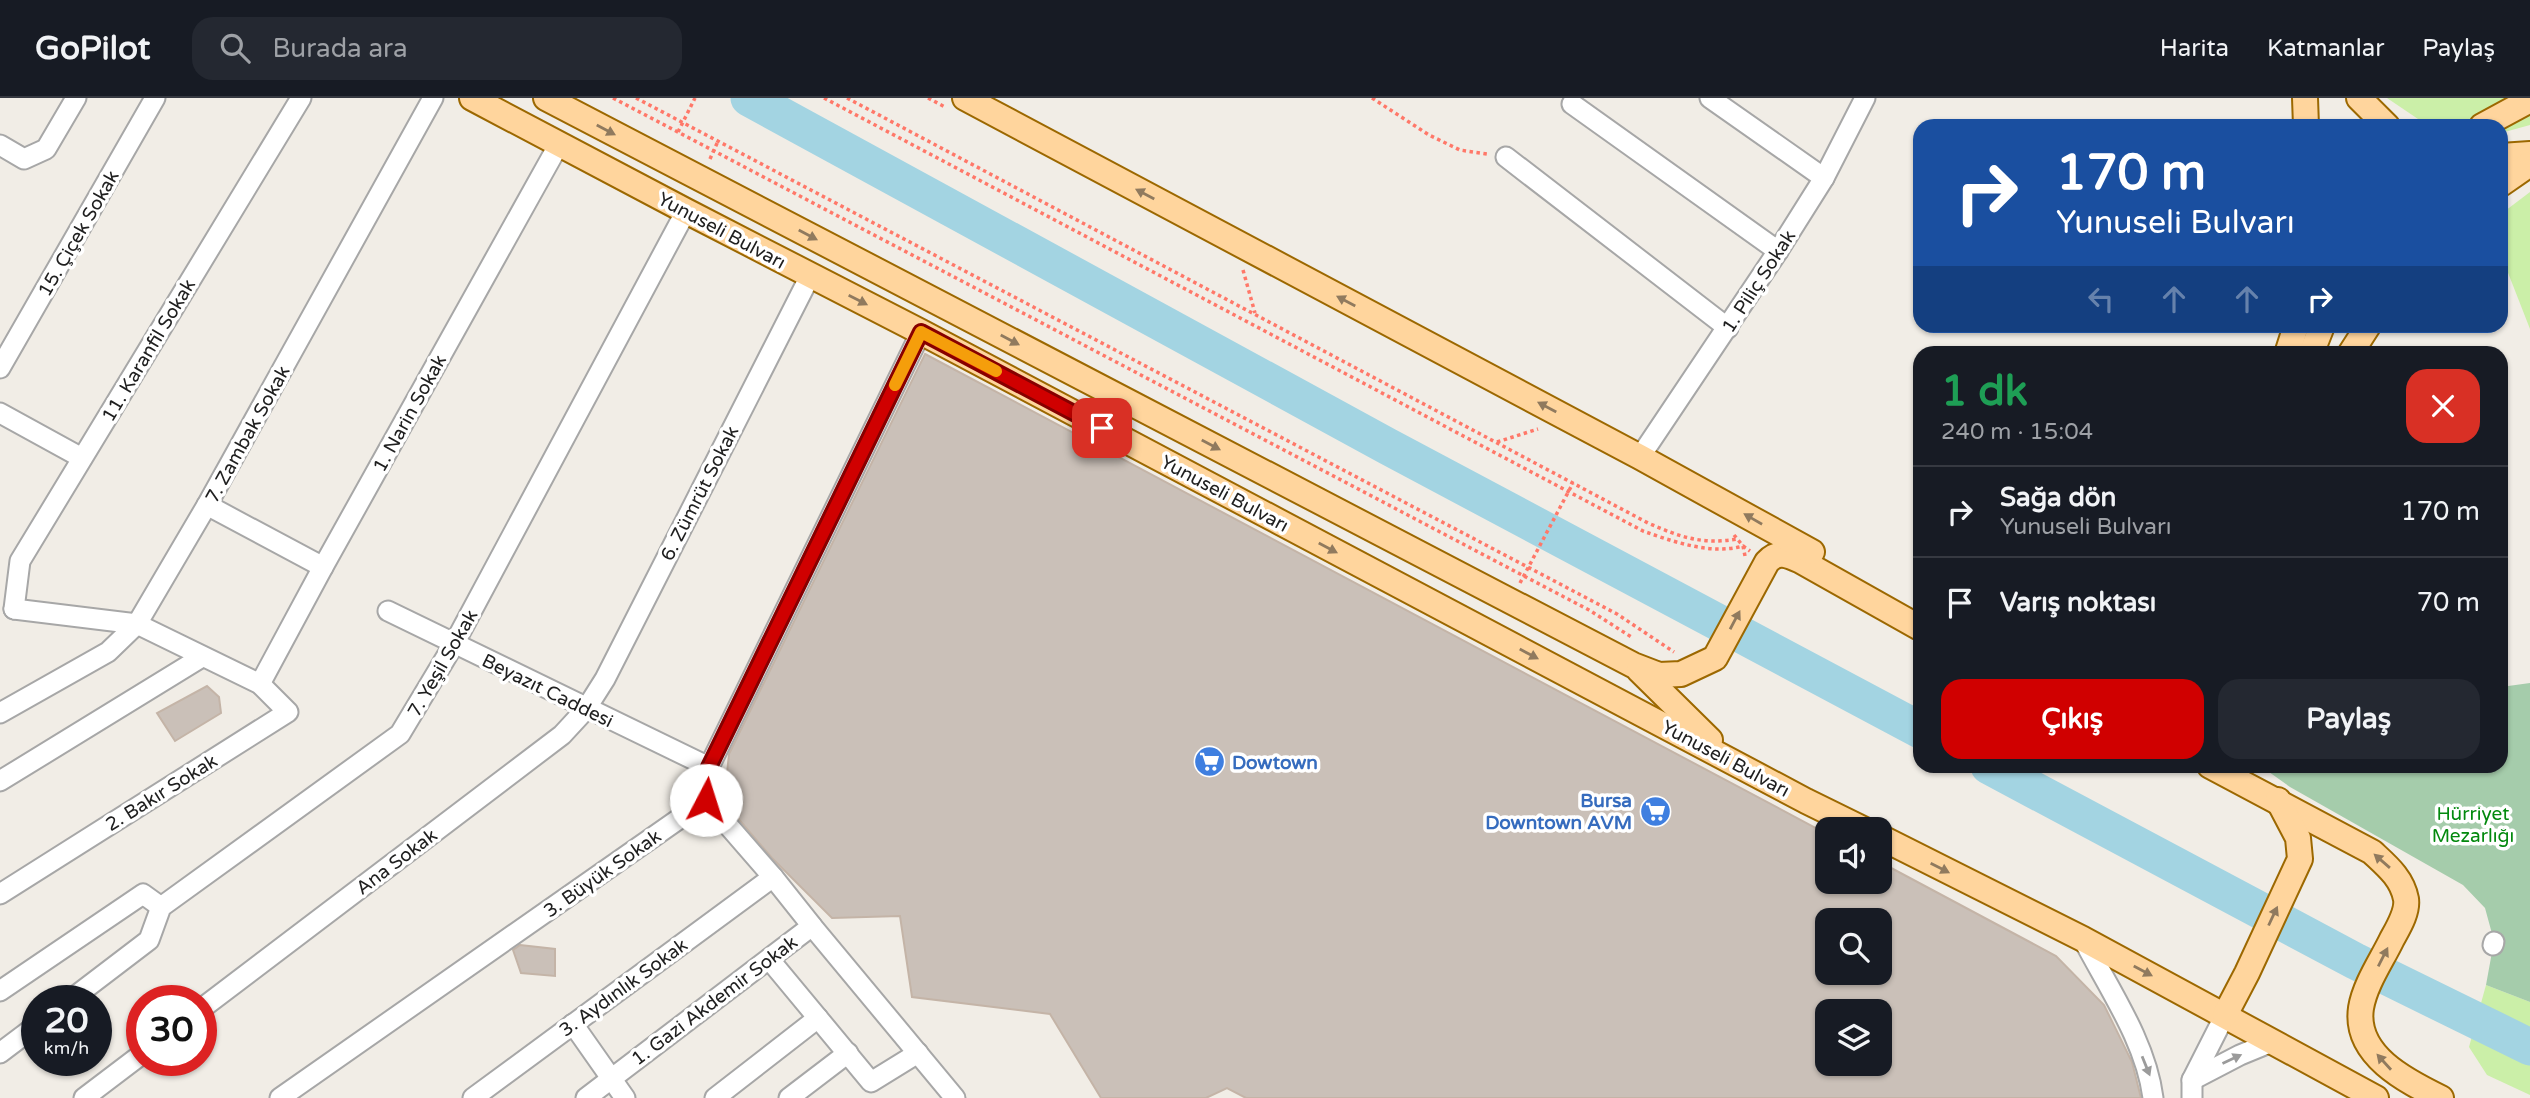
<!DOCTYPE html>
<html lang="tr">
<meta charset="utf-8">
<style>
:root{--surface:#171b24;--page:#242831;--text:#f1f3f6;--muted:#9ea1a6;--line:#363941;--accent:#d00000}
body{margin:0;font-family:"Varela Round",sans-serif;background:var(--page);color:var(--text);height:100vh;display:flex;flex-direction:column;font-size:26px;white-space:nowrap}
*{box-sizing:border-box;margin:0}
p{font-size:23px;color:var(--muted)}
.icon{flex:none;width:38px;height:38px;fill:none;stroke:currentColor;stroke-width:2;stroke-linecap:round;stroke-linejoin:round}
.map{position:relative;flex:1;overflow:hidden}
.side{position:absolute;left:1913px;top:248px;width:595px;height:427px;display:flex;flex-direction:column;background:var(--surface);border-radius:21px;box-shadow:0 2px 5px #0004}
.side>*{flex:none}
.hud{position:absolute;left:1913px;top:21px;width:595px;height:214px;border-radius:21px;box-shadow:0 2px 5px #0004;background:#1a4fa0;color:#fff;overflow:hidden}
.controls{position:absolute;left:1815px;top:719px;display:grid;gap:14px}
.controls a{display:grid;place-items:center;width:77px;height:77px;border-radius:14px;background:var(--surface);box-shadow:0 2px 5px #0004;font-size:35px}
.speed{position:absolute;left:21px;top:887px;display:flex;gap:14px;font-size:35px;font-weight:700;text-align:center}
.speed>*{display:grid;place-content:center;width:91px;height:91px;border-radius:50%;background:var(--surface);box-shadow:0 2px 5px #0004;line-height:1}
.speed small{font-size:18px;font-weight:400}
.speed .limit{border:10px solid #d22;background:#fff;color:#111}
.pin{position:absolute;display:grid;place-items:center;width:60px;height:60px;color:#fff;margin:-30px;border-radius:14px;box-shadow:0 4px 10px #0006}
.me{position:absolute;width:77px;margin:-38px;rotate:5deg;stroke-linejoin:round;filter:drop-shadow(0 0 5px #0008)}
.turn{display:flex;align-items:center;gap:24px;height:147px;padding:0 28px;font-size:32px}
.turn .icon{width:91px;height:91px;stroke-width:2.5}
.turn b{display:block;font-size:49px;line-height:60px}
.lanes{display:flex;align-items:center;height:66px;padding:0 28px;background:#0003;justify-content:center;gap:35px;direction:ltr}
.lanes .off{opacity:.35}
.round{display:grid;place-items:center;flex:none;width:74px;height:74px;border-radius:21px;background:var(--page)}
.head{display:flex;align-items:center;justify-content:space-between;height:119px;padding:0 28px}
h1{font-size:42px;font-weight:700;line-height:52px;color:#1e9e55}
.cta{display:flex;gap:14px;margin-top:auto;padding:14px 28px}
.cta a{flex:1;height:80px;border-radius:21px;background:var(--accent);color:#fff;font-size:28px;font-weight:700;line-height:80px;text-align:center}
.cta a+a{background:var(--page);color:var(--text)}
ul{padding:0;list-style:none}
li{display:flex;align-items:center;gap:21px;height:91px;padding:0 28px;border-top:2px solid var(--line)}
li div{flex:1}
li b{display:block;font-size:26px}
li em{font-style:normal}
header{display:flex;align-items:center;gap:42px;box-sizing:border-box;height:98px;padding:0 35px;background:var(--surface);border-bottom:2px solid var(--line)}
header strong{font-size:33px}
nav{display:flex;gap:38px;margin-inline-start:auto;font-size:24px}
.search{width:490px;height:63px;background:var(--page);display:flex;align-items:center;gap:18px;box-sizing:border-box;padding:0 24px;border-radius:21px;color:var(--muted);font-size:26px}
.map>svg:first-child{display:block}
.grass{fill:#cbefa8}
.cemetery{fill:#a5ccab}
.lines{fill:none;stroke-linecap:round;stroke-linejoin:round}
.river{stroke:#a3d4e2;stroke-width:37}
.building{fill:#cac0b8;stroke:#c4b4a7;stroke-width:2;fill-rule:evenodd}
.minor-casing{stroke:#a7a7a7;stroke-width:23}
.major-casing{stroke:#9c6800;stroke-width:28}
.path{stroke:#ff7869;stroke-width:3.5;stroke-dasharray:3.5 3.5;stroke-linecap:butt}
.minor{stroke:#fff;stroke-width:19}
.major{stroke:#ffd59d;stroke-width:24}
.oneway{fill:#907a5e}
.oneway2{fill:#9b9b9b}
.route-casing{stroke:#870000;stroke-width:18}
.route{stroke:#d00000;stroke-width:12}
.slow{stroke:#f59e0b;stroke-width:12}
.labels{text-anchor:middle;stroke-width:7;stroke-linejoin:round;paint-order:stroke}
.street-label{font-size:19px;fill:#202020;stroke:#fff}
.shop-label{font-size:19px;font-weight:bold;fill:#366cbe;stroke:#fff;text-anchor:start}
.park-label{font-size:19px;fill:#03890e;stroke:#fff}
</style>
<header>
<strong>GoPilot</strong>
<div class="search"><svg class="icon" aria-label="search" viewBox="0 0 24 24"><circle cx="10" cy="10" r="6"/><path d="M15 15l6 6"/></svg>Burada ara</div>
<nav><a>Harita</a><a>Katmanlar</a><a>Paylaş</a></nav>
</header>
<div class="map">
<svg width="2530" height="1000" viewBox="0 0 2530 1000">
<rect width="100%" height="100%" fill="#f1ede6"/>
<g class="grass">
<polygon points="2387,0 2530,0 2530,27 2501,35 2501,28 2435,28 2421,23"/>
<polygon points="2530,94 2530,231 2505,167 2501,164 2501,116"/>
<polygon points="2486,887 2530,904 2530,997 2487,977 2469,949"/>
</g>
<polygon class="cemetery" points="2530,585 2530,904 2486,887 2494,843 2485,810 2463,787 2290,689 2262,669 2501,668 2501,589"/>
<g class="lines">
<g class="river">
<polyline points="749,0 1387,348 1920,632"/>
<polyline points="1989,668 2355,863 2530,949"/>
</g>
</g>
<g class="building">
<path d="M925,256L1827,736V784H1880V764L2056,858L2104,907L2132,964L2141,1000H1246L1227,990L1206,1000H1101L1050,916L912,899L900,818L832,820L772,760L724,704L729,656ZM1827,822H1880V875H1827ZM1827,914H1880V966H1827Z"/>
<polygon points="207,588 219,599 221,615 175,643 157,615"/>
<polygon points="520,847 555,851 555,878 521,875 513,852"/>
</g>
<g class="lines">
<defs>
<g id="minor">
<polyline points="1710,0 1824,80"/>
<polyline points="1572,6 1778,153"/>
<polyline points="0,47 24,61 46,51 76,0"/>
<polyline points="1506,59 1728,230"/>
<polyline points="0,270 155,0"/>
<polyline points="0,315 82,360"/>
<polyline points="1640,359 1778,153 1824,80 1865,0"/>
<polyline points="207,407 323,469"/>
<polyline points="14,511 20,463 301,0"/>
<polyline points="388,513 709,669"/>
<polyline points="260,586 323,469 559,46"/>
<polyline points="0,615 108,554 137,526 207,407 433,0"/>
<polyline points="0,683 202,559"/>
<polyline points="0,796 288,614 260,586 137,526 14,511"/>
<polyline points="812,828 955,1000"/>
<path d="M2083,841C2109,891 2146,944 2153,1000"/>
<polyline points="2493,847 2494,844"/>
<polyline points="769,861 871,984 918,955"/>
<polyline points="0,893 143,796 161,809"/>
<polyline points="69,903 149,842 161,809 400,636 454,546 686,113"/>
<polyline points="201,911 562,637 586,611 605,581 810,178"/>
<polyline points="573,926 625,1000"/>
<polyline points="0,955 37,927"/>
<polyline points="2192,982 2240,957 2274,943"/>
<polyline points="84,1000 142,956"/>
<polyline points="280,1000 706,702 709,669 921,234"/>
<polyline points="473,1000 773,779"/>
<polyline points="586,1000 812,828 773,779 706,702"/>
<polyline points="715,1000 818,920"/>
<polyline points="789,1000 848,955"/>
<polyline points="2192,1000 2192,982 2225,917"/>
</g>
<g id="major">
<polyline points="472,0 686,113 921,234 1806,703 1865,732"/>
<path d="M546,0L1633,567L1659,577L1681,576L1715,560L1767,464C1778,452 1788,457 1801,463L1920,530"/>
<polyline points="965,0 1640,359 1812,454"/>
<polyline points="2305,0 2306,28"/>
<polyline points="2359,0 2387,28"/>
<polyline points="2482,28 2530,2"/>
<polyline points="2501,58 2530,56"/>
<polyline points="2501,86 2530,66"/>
<polyline points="2287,256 2296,228"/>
<polyline points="2311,256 2322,228"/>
<polyline points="2350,256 2368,228"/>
<polyline points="1639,572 1710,642"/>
<path d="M2210,668L2372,754C2387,768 2402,780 2406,801C2408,814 2398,830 2392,841C2382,862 2365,886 2361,910C2354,957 2406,983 2441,1000"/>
<polyline points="1880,739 2083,841 2376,1000"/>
<polyline points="2225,917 2247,875 2300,761 2298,740 2278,702"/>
</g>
</defs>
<use href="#minor" class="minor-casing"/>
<use href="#major" class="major-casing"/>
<g class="path">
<polyline points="613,0 1524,478 1589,512 1633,540"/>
<polyline points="636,0 1617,516 1674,554"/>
<path d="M824,0L1643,433C1674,444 1711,457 1743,448L1750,453"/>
<path d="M847,0L1648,425C1680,439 1702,447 1737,441"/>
<polyline points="928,0 945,9"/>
<polyline points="1372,0 1429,37 1460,52 1487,56"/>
<polyline points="678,34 695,0"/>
<polyline points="710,61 718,43"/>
<polyline points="1243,172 1255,215"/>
<polyline points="1497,344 1538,331"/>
<polyline points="1734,437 1743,448 1745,458"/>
<polyline points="1520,485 1573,385"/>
</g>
<use href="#minor" class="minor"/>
<use href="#major" class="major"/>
</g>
<defs><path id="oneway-solid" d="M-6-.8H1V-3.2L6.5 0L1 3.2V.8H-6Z" transform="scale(1.75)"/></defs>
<g class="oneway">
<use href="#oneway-solid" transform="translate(606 32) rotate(28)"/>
<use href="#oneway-solid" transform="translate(1145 96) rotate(-152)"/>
<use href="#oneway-solid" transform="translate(808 137) rotate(28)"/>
<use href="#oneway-solid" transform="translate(858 202) rotate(27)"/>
<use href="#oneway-solid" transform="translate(1346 203) rotate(-152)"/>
<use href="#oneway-solid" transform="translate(1010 242) rotate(28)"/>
<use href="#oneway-solid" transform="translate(1547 309) rotate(-152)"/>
<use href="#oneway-solid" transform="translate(1211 347) rotate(28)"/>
<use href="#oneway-solid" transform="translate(1753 421) rotate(-150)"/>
<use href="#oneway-solid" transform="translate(1328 450) rotate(28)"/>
<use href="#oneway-solid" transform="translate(1735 522) rotate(-62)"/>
<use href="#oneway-solid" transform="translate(1529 556) rotate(28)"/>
<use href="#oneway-solid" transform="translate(2382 763) rotate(-139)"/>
<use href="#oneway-solid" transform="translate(1940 770) rotate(27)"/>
<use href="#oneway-solid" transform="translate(2273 818) rotate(-65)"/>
<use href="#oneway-solid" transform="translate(2383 859) rotate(-63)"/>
<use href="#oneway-solid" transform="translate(2143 873) rotate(28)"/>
<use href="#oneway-solid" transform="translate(2384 964) rotate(-132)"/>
</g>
<g class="oneway2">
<use href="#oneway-solid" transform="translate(2232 961) rotate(-25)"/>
<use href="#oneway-solid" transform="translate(2146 968) rotate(68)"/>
</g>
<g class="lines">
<defs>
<polyline id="route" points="706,702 709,669 921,234 1102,330"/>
</defs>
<use href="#route" class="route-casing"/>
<use href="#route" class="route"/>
<polyline class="slow" points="895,287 921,234 996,273"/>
</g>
<defs>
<symbol id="supermarket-disc" viewBox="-11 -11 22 22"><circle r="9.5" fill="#3f7fe0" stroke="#fff"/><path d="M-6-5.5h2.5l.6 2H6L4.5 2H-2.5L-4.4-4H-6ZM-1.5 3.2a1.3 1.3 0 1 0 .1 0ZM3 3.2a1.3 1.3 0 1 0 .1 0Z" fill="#fff"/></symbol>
</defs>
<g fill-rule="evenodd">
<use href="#supermarket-disc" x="1192" y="646" width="35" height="35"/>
<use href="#supermarket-disc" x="1638" y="696" width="35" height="35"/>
</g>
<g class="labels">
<g class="street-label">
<text transform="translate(722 132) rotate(28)" y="7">Yunuseli Bulvarı</text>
<text transform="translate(78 135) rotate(-60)" y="7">15. Çiçek Sokak</text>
<text transform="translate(1758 183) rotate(-57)" y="7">1. Piliç Sokak</text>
<text transform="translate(148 252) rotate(-59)" y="7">11. Karanfil Sokak</text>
<text transform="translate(409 315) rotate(-61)" y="7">1. Narin Sokak</text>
<text transform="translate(247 336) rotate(-61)" y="7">7. Zambak Sokak</text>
<text transform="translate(699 395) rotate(-63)" y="7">6. Zümrüt Sokak</text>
<text transform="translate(1225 395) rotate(28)" y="7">Yunuseli Bulvarı</text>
<text transform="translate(442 565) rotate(-60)" y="7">7. Yeşil Sokak</text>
<text transform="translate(548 592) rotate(26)" y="7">Beyazıt Caddesi</text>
<text transform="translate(1726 660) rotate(28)" y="7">Yunuseli Bulvarı</text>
<text transform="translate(161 694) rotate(-32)" y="7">2. Bakır Sokak</text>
<text transform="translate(396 763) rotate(-37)" y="7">Ana Sokak</text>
<text transform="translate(602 775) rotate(-35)" y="7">3. Büyük Sokak</text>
<text transform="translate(623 889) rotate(-36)" y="7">3. Aydınlık Sokak</text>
<text transform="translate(714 902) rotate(-37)" y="7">1. Gazi Akdemir Sokak</text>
</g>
<g class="shop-label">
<text x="1232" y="671">Dowtown</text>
<text x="1632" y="709" text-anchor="end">Bursa<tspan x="1632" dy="22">Downtown AVM</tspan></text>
</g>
<g class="park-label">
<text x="2473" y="722">Hürriyet<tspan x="2473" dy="22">Mezarlığı</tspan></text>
</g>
</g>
</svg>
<div class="controls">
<a><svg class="icon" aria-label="sound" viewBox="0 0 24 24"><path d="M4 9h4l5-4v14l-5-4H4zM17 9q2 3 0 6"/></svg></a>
<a><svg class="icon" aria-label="search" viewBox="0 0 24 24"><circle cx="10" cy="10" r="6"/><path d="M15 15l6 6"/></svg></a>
<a><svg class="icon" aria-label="layers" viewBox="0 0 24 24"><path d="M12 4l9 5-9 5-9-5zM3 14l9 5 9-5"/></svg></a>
</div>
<div class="speed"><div>20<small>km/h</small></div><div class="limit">30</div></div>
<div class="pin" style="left:1102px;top:330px;background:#d93025"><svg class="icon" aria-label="arrive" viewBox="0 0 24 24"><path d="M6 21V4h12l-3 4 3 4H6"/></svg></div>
<svg class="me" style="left:706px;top:702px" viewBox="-20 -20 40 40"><circle r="19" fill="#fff"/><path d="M0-13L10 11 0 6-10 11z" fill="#d00000"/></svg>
<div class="hud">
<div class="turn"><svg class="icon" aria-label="right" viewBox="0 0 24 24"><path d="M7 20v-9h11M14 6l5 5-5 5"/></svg><div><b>170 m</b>Yunuseli Bulvarı</div></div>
<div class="lanes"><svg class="icon off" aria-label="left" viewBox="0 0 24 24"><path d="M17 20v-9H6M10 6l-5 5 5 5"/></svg><svg class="icon off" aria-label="ahead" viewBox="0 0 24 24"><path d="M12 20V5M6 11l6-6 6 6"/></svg><svg class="icon off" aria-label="ahead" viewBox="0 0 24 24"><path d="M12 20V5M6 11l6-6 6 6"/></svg><svg class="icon" aria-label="right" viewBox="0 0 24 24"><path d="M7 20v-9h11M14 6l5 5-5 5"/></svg></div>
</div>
<section class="side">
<div class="head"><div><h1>1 dk</h1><p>240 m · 15:04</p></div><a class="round" style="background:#d93025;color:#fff"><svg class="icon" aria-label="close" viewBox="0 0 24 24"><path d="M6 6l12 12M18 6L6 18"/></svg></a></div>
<ul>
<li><svg class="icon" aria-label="right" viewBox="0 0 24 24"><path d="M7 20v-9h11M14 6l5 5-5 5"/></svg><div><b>Sağa dön</b><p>Yunuseli Bulvarı</p></div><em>170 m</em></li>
<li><svg class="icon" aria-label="arrive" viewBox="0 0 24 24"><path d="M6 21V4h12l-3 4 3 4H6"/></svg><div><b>Varış noktası</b></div><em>70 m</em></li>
</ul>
<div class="cta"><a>Çıkış</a><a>Paylaş</a></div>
</section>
</div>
